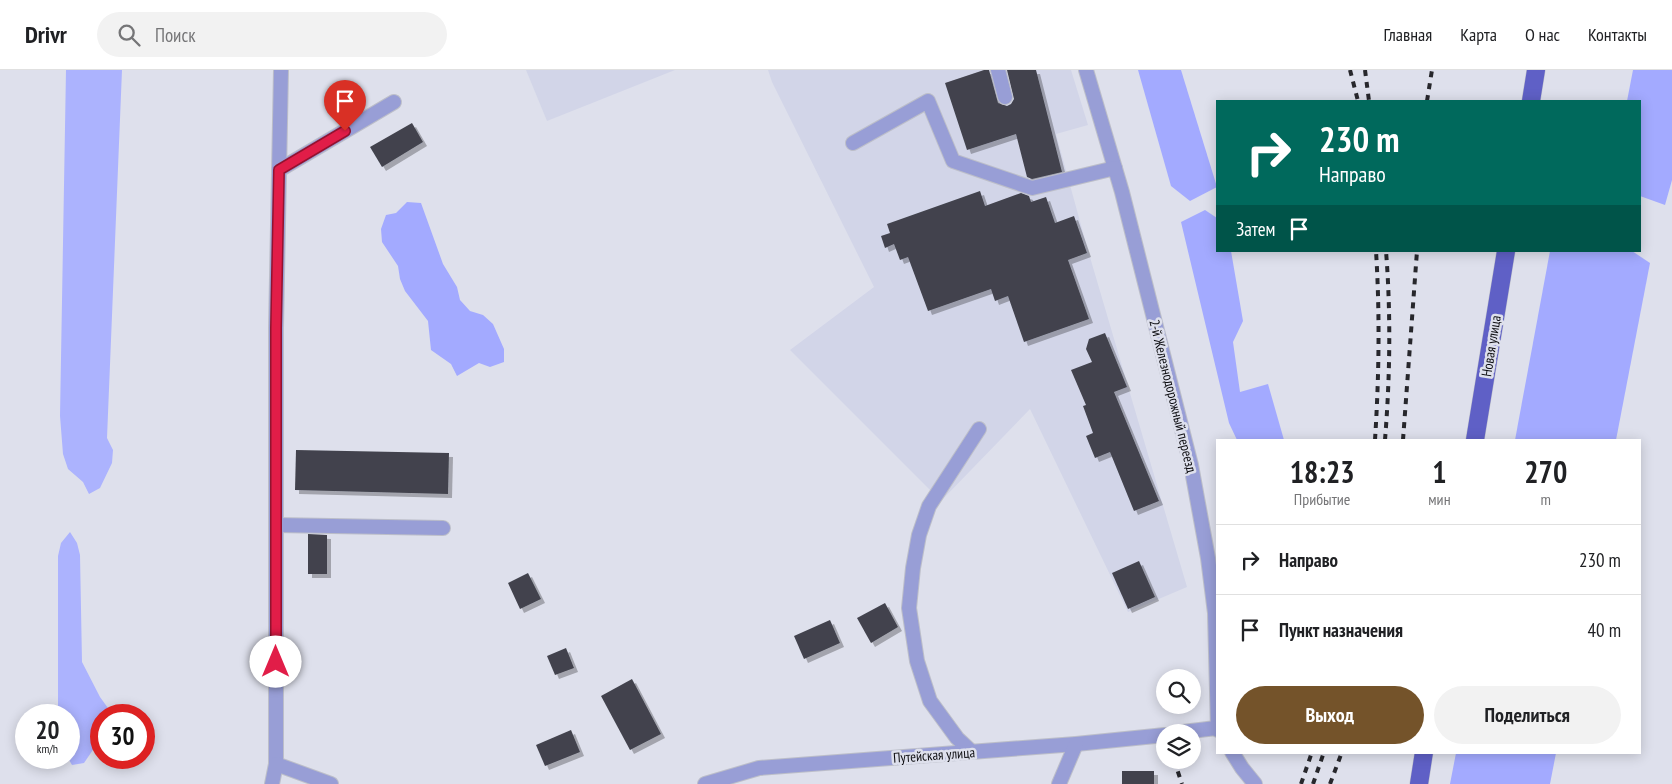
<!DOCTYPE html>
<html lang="ru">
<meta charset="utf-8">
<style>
:root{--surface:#fff;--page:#f2f2f2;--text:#202124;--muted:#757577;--line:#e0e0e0;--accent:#74532a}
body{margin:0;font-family:"PT Sans Narrow",sans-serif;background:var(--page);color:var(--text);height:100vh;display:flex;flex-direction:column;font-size:19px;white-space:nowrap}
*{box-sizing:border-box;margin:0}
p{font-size:16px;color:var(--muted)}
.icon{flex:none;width:28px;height:28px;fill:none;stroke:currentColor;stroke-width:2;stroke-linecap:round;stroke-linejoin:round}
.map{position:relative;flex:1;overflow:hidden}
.panel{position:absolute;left:1216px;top:369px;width:425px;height:315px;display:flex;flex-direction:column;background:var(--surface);border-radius:0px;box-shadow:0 2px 12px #0003}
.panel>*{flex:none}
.top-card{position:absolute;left:1216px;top:30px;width:425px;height:152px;border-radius:0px;box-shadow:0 2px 12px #0003;background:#00695c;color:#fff;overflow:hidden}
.fabs{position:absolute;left:1156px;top:599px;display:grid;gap:10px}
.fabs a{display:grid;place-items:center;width:45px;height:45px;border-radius:50%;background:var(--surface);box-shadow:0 2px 12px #0003;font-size:25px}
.speed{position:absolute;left:15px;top:634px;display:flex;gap:10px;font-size:25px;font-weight:700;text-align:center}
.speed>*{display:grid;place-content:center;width:65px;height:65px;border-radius:50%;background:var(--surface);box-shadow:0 2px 12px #0003;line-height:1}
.speed small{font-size:12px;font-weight:400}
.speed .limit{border:8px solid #d22;background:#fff;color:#111}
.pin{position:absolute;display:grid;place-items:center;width:42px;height:42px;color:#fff;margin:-51px -21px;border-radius:50% 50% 50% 0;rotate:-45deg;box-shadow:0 0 5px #0007}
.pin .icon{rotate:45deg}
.me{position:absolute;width:55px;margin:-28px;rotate:0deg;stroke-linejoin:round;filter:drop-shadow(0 0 4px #0008)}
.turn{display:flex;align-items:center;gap:18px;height:105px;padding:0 20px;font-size:22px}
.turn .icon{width:65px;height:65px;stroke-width:2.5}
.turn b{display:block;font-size:35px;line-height:42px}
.then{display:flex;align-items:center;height:48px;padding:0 20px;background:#0003;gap:10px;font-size:19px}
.eta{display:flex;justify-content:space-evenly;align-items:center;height:85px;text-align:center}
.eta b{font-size:30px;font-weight:700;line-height:35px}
.button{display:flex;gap:10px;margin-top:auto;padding:10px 20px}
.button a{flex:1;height:58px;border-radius:30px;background:var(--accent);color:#fff;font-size:20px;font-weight:700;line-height:58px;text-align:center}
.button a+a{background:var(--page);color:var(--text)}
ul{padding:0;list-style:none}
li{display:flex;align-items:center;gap:15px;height:70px;padding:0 20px;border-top:1px solid var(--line)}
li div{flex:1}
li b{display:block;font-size:19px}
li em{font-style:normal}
header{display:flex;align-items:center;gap:30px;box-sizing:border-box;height:70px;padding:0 25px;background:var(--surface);border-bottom:1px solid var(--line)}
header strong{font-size:24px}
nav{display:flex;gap:28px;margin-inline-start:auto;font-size:18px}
.search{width:350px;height:45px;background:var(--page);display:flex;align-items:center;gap:12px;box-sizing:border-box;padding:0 18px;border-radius:28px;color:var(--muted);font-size:19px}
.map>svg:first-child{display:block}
.built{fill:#d2d5e8}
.green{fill:#acb3fe}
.forest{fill:#a3aaff}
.building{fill:#42434d;filter:url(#shadow)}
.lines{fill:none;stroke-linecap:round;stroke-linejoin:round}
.minor-casing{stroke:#bcbec9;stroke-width:16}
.major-casing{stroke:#bcbec9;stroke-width:19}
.minor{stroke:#989ed6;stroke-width:14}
.major{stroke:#5f60c6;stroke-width:18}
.rail{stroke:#27272c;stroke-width:4;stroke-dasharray:6 6;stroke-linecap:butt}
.route-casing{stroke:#92132f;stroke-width:12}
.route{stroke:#e11d48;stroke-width:9}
.labels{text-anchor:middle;stroke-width:5;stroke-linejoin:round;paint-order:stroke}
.street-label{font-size:14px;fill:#0c0c10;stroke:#dee0ec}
</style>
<header>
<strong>Drivr</strong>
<div class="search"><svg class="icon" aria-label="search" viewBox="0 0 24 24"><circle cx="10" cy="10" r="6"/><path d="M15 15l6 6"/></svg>Поиск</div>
<nav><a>Главная</a><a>Карта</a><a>О нас</a><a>Контакты</a></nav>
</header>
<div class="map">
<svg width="1672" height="714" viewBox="0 0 1672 714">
<defs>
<filter id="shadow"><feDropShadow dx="4" dy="4" stdDeviation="0" flood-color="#0004"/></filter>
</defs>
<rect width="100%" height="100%" fill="#dee0ec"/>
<g class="built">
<polygon points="526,0 675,0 547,51"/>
<polygon points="768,0 1071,0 1088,55 1056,64 1087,177 1187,517 1128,542 1030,339 941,431 790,280 874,217 772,12"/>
</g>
<g class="green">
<polygon points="66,0 122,0 107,368 113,380 112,393 100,418 89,424 83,412 68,399 63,384 60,346"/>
<polygon points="70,462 77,473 80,485 82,592 100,627 113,645 101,645 101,668 84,693 72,695 68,688 69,645 58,645 58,486 61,473"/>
</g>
<g class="forest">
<polygon points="1138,0 1181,0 1217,117 1190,131 1171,116"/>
<polygon points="1633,0 1672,0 1672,110 1665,135 1640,126 1640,31 1627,31"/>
<polygon points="407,132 421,133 443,194 457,217 460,230 470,241 483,245 493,254 504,279 504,292 490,297 479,293 457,306 451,294 431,280 428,251 405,221 400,209 398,196 382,172 381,159 386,145 396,143"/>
<polygon points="1205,140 1217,148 1218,181 1231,181 1243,251 1233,272 1240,322 1268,314 1284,370 1237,370 1229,353 1181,152"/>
<polygon points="1550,181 1632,181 1650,193 1616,370 1515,370"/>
<polygon points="1456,683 1456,682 1556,683 1550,714 1450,714"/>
</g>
<g class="building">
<polygon points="984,0 989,0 998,33 1007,36 1011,34 1014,29 1007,0 1036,0 1062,102 1032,109 1027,107 1016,64 967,80 945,13"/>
<polygon points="412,53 423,72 382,97 370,77"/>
<polygon points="980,121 985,136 1021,123 1029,126 1031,132 1046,127 1055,153 1074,146 1087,183 1068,190 1089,249 1024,272 1008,226 995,231 991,219 928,241 908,187 900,190 894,174 885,178 881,166 890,163 887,154"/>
<polygon points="1105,263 1127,317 1114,322 1159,431 1134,441 1110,382 1095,388 1086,366 1093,363 1083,336 1086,335 1071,300 1092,292 1086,279 1089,269"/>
<polygon points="296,380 449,383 448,424 295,420"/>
<polygon points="308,464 327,465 327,504 308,504"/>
<polygon points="1139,491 1155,527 1128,539 1112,503"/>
<polygon points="528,503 541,529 520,539 508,513"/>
<polygon points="885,533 898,557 871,573 857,548"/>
<polygon points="830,550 840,573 804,589 794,566"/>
<polygon points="566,578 574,598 555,605 547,586"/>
<polygon points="632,609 661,664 630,680 601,626"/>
<polygon points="571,660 580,682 545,696 536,675"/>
<rect x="1122" y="701" width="32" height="13"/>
</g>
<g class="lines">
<defs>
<g id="minor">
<polyline points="998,0 1005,27"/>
<polyline points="1086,0 1122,122 1191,395 1208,488 1215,543 1218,660"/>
<polyline points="853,73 928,31 953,91 1032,118 1115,98"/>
<polyline points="279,100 394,32"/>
<polyline points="276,455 443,458"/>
<polyline points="1183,662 1216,658"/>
<polyline points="972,682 957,668 930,631 917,591 909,538 913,498 919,465 929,436 979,359"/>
<polyline points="1232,682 1242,698 1255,714"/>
<polyline points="276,694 276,258 281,0"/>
<polyline points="272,714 276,694 331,714"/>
<polyline points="705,714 759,698 1076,674 1165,665"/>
<polyline points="1059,714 1076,674"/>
</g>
<g id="major">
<polyline points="1531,31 1536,0"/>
<polyline points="1475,370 1506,181"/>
<polyline points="1419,714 1424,682"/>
</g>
</defs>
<use href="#minor" class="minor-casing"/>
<use href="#major" class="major-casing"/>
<use href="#minor" class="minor"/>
<use href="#major" class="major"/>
<g class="rail">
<polyline points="1350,0 1358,31"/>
<polyline points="1365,0 1369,31"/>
<polyline points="1427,31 1432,0"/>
<path d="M1375,370C1379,307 1380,245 1376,181"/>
<path d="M1385,370C1390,307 1391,245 1386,181"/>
<polyline points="1403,370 1417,181"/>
<polyline points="1165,665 1165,666"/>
<polyline points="1174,690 1182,714"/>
<polyline points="1301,714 1312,682"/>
<polyline points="1313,714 1324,682"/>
<polyline points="1330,714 1342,682"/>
</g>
</g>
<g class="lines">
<defs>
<polyline id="route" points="276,592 276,258 279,100 345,61"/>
</defs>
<use href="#route" class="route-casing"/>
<use href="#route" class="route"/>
</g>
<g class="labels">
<g class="street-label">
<text transform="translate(1491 276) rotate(-81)" y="5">Новая улица</text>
<text transform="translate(1173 326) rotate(76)" y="5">2-й Железнодорожный переезд</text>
<text transform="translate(934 685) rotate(-4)" y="5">Путейская улица</text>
</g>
</g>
</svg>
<div class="fabs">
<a><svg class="icon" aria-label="search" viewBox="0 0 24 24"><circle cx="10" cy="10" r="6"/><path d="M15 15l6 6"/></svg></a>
<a><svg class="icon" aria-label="layers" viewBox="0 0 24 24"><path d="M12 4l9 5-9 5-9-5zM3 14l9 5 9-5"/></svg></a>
</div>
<div class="speed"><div>20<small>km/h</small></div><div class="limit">30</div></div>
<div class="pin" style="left:345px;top:61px;background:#d93025"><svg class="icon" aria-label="arrive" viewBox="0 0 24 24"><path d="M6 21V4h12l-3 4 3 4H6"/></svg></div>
<svg class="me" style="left:276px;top:592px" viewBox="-20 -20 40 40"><circle r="19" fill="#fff"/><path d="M0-13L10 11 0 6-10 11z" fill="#e11d48"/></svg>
<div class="top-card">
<div class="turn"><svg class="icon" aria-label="right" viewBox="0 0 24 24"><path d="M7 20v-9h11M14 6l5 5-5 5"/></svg><div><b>230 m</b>Направо</div></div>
<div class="then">Затем<svg class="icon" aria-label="arrive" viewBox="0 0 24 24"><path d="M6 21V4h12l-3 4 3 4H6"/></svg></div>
</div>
<section class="panel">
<div class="eta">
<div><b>18:23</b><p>Прибытие</p></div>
<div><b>1</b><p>мин</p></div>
<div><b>270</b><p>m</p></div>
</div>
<ul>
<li><svg class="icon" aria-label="right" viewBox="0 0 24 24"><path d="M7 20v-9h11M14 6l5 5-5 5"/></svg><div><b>Направо</b></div><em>230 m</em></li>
<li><svg class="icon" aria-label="arrive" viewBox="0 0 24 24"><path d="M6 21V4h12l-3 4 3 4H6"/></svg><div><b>Пункт назначения</b></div><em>40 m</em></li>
</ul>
<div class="button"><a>Выход</a><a>Поделиться</a></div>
</section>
</div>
